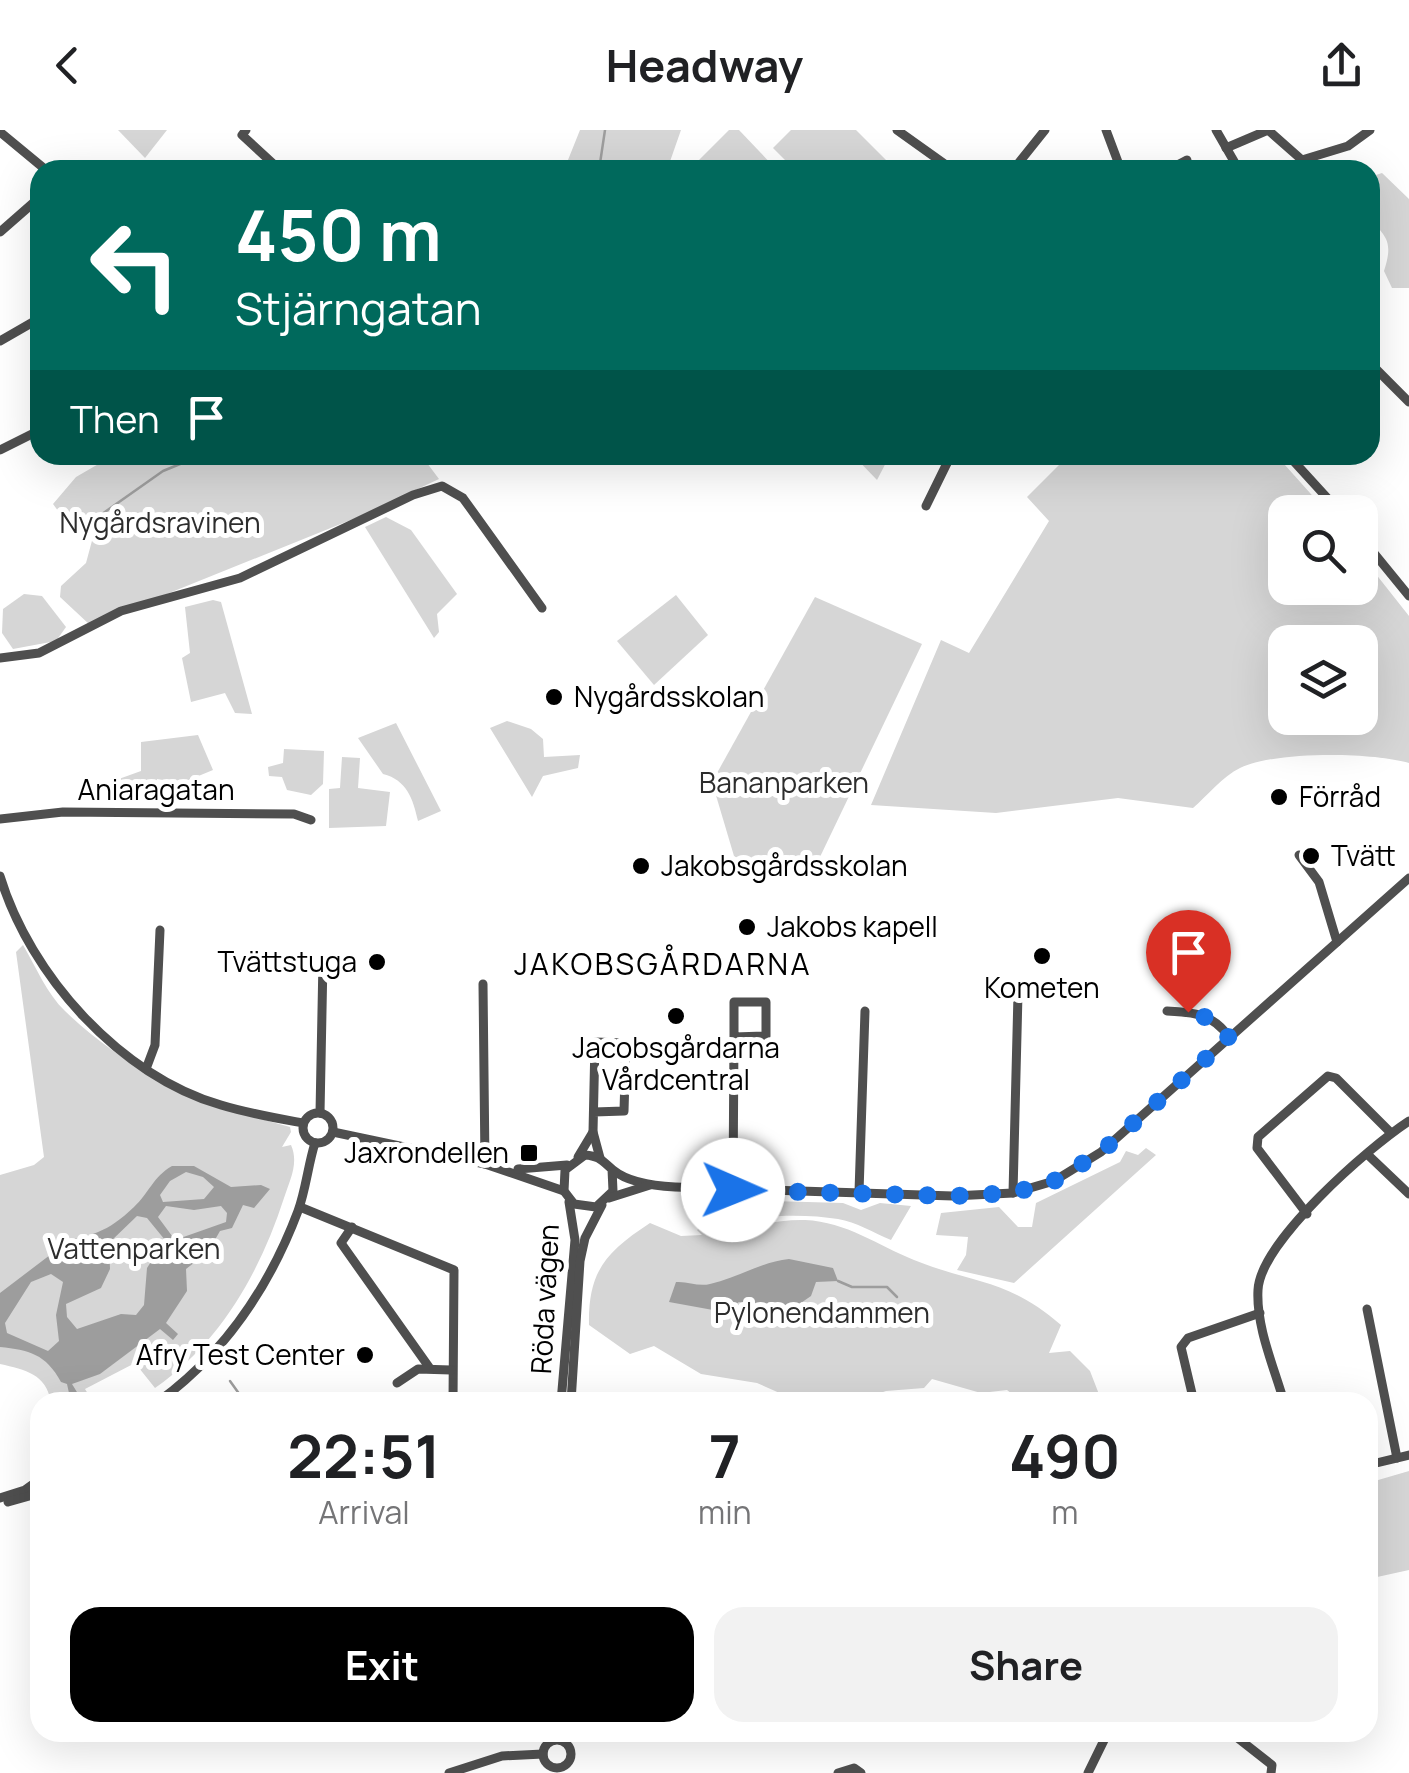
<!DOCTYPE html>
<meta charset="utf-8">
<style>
:root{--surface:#fff;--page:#f2f2f2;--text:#202124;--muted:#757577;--accent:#000}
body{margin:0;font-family:Manrope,sans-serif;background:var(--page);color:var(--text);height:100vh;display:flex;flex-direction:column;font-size:38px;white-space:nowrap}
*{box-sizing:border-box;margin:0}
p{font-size:32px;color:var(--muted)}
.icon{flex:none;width:55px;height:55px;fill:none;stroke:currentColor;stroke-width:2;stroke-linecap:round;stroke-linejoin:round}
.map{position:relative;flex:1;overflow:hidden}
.details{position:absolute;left:30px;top:1262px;width:1348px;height:350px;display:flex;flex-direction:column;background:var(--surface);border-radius:30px;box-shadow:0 10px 40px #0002}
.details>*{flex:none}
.top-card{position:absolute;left:30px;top:30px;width:1350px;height:305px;border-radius:30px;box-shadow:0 10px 40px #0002;background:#00695c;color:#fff;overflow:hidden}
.controls{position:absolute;left:1268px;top:365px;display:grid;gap:20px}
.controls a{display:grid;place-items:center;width:110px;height:110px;border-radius:20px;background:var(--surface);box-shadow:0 10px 40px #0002;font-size:50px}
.pin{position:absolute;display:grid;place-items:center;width:85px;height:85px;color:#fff;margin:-102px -42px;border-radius:50% 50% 50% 0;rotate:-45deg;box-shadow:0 0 10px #0007}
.pin .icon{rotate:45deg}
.me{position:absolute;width:110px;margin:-55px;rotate:91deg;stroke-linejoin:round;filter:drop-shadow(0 0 8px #0008)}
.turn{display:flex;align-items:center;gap:35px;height:210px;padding:0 40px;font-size:45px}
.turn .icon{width:130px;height:130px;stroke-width:2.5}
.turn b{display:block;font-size:70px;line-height:85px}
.then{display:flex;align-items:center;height:95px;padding:0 40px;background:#0003;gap:20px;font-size:38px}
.eta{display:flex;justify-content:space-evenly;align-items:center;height:170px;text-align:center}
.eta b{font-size:60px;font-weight:700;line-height:70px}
.action{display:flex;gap:20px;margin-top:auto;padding:20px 40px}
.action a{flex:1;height:115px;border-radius:30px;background:var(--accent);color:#fff;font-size:40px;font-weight:700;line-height:115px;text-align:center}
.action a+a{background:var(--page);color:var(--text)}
header{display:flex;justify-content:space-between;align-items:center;height:130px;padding:0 40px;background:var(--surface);font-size:45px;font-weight:700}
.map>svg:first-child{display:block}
.green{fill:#d6d6d6;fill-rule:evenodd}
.water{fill:#9d9d9d;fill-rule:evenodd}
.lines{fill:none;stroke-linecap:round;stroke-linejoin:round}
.stream{stroke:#9d9d9d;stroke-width:2.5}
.minor{stroke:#4f4f4f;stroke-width:9}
.route{stroke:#1a73e8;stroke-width:18;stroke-dasharray:0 32.4}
.poi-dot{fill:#000;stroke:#fff;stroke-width:4}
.labels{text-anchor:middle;stroke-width:10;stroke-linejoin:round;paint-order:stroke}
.park-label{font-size:28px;fill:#2d2d2d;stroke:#fff}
.poi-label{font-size:28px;fill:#000;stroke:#fff;text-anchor:start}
.street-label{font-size:28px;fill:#000;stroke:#fff}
.neighbourhood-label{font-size:30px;letter-spacing:2.5px;fill:#000;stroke:#fff}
</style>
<header><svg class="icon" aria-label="back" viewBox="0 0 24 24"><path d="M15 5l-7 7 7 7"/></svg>Headway<svg class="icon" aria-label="share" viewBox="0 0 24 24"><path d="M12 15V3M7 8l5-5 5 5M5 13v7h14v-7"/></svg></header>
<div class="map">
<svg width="1409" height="1643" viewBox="0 0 1409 1643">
<rect width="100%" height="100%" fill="#fff"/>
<g class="green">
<polygon points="118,0 167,0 145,28"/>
<polygon points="580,0 681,0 667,40 564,40"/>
<polygon points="729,0 739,0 777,40 689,40"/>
<polygon points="791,0 856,0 896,40 795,40 773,18"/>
<path d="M1382,43L1409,69V158H1392L1384,141C1397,102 1377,107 1370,81C1367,71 1370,57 1370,47Z"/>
<polygon points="114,325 421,325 439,349 358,387 90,495 60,467 61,456 86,433 93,407 82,391 64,389 53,374 76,347"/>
<polygon points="853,325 890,325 877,350"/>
<path d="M1069,325H1276L1327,382H1285V458H1360V424L1409,486V633C1372,622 1275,621 1240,638C1223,646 1207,666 1193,678L1118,668L996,683L871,675L941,510L969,523L1049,391L1027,367ZM1285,512H1360V588H1285Z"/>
<polygon points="386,387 411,400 457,464 437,484 439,502 434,508 365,397"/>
<polygon points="24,464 42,466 66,497 56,511 13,519 2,503 3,479"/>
<polygon points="676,465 708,505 654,555 617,511"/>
<polygon points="815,467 922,514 819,729 764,746 734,726 712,652"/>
<polygon points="213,470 221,472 252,584 235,583 225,563 191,572 182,528 190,523 185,477"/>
<polygon points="507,591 531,599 543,609 544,627 580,625 578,638 543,646 532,667 490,598"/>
<path d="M396,593L441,681L418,691C413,669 407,650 383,644L358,608Z"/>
<polygon points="198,605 213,640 196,647 198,669 179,671 169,651 157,649 153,670 115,669 116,650 141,641 141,612"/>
<polygon points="284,619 324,621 323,654 311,665 287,660 282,647 269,646 268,637 283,633"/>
<polygon points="342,627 360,628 358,658 390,662 386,696 329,698 329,659 340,658"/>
<path d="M23,815C36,837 47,864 65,881C129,943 205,975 290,997L291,1002L282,1017L291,1015C299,1033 290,1050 284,1068C260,1142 221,1212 155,1258L135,1233L85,1259L93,1272H51C46,1244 26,1240 0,1234V1045L34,1035L44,1027L16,822Z"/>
<polygon points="1146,1018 1156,1025 1014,1153 957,1140 966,1125 968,1107 936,1105 941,1083 999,1077 1018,1097 1032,1097 1036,1073 1120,1032 1126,1021 1138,1025"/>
<path d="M734,1070L843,1073L861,1080L880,1073L911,1076L891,1110C874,1103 856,1092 838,1089C799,1083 739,1084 705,1104C738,1101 770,1089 805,1090C847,1092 877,1115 914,1130C974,1154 1009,1149 1061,1195L1049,1223L1070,1221L1090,1241L1102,1272H1022L1007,1260L981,1263L932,1249L924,1258L886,1261L854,1272H800L757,1253L701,1244L654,1216L630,1224L589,1195C588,1141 606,1122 650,1093L681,1106L702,1105L697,1100Z"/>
<polygon points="1409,1341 1409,1440 1368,1449 1368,1353"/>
</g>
<g class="water">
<path d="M172,1036H194L231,1057L261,1055L270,1059L254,1078L243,1075L232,1098L220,1101L208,1122L186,1139L187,1161L166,1193L178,1204L173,1210L160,1199L100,1244L72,1254L83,1272H71L67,1254L61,1252C46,1224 29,1220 0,1217V1163L50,1125L57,1112C91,1106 107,1103 134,1077C149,1063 153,1047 172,1036ZM186,1042L203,1047L214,1057L204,1069L163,1072L160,1065L170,1051ZM166,1076L194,1080L221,1076L227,1083L226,1092L175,1110L158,1087ZM137,1086L147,1088L165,1110L147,1138L144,1175L136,1185L121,1184L77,1199L67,1187L66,1174L101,1158L110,1139L109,1113ZM51,1144L63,1152L56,1185L59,1211L48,1221L7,1203L5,1193L31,1152Z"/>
<path d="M789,1129L833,1138L838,1151L816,1152L811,1166L782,1186L739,1172L724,1182L669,1172L676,1152C688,1151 698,1157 710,1154C737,1148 761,1132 789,1129Z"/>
</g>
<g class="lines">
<g class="stream">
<polyline points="599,40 605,0"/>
<polyline points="102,384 163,341 202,325"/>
<polyline points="838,1151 852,1157 887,1157 897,1167"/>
<polyline points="230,1251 245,1272"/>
</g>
<g class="minor">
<polyline points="246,0 242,5 280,40"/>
<polyline points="897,0 953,40"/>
<polyline points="1106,0 1121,40"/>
<polyline points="1216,0 1239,40"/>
<polyline points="1268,0 1302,30 1348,16 1370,0"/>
<polyline points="0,2 46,40"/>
<polyline points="1226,18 1268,0"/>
<polyline points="70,40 74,37"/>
<polyline points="1013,40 1045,0"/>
<polyline points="1168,40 1187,30"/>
<polyline points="0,102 40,67"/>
<polyline points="0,211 40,188"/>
<polyline points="1370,233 1409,272"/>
<polyline points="0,320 40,300"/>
<polyline points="1288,325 1340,382"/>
<polyline points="926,376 951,325"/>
<polyline points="1360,406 1409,466"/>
<polyline points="0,528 39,523 121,481 240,448 413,365 442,356 463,368 542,478"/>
<polyline points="0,689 63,682 294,684 311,690"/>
<polyline points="1299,725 1319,752 1337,812"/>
<path d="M0,746C30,845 120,946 221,975C247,983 276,988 303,993"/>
<polyline points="483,854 485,1034"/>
<path d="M1167,881C1194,882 1213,884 1229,907"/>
<polyline points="146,939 155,915 160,800"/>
<polyline points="594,982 624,981 626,913 595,912 593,1002 600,1028"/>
<circle cx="318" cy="998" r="15"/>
<polyline points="320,983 323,830"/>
<polyline points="333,1002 485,1034 564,1061"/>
<polyline points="1367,1024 1409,1064"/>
<polyline points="578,1027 593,1002"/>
<polyline points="518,1039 567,1035"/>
<path d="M612,1039L613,1061L596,1077L574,1074L564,1061L565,1040L585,1025C600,1026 602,1031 613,1040C629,1053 654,1056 675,1057L953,1066L1013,1063L1054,1051L1101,1022L1409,748"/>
<polyline points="733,1060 734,907 766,906 766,872 734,872 734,907"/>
<polyline points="859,1062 865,881"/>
<polyline points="1013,1063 1018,864"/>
<polyline points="609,1068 650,1055"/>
<polyline points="300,1077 454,1140 453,1272"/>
<polyline points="1307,1084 1257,1018 1258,1007 1328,946 1336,948 1391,1003"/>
<polyline points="352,1097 341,1113 429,1237"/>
<polyline points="1367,1179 1397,1328"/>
<polyline points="397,1253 418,1239 451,1240"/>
<path d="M158,1272C224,1224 269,1158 298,1081C306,1059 308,1035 315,1013"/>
<polyline points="561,1272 575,1110 569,1072"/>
<polyline points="571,1272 580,1131 585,1108 602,1075"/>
<polyline points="1194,1272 1181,1217 1188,1208 1260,1183"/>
<path d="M1284,1272C1274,1237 1256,1197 1258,1160C1260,1112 1369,1017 1409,991"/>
<polyline points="1368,1335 1409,1325"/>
<polyline points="0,1368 25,1360 39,1350"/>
<polyline points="8,1372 40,1363"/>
<polyline points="1230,1602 1272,1635 1271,1643"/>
<circle cx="557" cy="1624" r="14"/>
<polyline points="449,1643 502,1626 543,1624"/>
<polyline points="838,1643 854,1638 861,1643"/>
<polyline points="1088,1643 1108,1602"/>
</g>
</g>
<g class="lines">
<polyline class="route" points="733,1060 953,1066 1013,1063 1054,1051 1101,1022 1229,908 1215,890 1188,882"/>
</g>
<g class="poi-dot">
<circle cx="554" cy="567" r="10"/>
<circle cx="1279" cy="667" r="10"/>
<circle cx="1311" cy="726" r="10"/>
<circle cx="641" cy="736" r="10"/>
<circle cx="747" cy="797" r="10"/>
<circle cx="1042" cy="826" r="10"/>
<circle cx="377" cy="832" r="10"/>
<circle cx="676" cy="886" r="10"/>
<rect x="519" y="1013" width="20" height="20" rx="5"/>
<circle cx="365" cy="1225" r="10"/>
</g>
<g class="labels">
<g class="park-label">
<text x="160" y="403">Nygårdsravinen</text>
<text x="784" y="663">Bananparken</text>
<text x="134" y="1129">Vattenparken</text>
<text x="822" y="1193">Pylonendammen</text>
</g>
<g class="poi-label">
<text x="574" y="577">Nygårdsskolan</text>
<text x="1299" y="677">Förråd</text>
<text x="1331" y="736">Tvätt</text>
<text x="661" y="746">Jakobsgårdsskolan</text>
<text x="767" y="807">Jakobs kapell</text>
<text x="357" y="842" text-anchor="end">Tvättstuga</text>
<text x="1042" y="868" text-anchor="middle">Kometen</text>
<text x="676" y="928" text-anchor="middle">Jacobsgårdarna<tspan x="676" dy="32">Vårdcentral</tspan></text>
<text x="509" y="1033" text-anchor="end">Jaxrondellen</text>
<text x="345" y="1235" text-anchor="end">Afry Test Center</text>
</g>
<g class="street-label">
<text x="156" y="670">Aniaragatan</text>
<text transform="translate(545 1169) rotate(-87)" y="10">Röda vägen</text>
</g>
<g class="neighbourhood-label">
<text x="663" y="845">JAKOBSGÅRDARNA</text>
</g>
</g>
</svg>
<div class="controls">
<a><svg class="icon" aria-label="search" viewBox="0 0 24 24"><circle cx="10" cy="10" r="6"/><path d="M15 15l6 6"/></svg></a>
<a><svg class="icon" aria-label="layers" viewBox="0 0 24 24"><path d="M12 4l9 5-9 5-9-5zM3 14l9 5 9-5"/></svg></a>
</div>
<div class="pin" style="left:1188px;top:882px;background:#d93025"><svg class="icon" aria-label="arrive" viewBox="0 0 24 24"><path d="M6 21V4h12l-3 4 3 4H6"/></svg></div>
<svg class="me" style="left:733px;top:1060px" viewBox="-20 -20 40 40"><circle r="19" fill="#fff"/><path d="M0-13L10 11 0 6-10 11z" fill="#1a73e8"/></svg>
<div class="top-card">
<div class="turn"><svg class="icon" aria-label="left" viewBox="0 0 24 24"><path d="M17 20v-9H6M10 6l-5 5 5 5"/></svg><div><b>450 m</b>Stjärngatan</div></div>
<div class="then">Then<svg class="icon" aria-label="arrive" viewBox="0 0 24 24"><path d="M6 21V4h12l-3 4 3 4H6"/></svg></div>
</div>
<section class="details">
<div class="eta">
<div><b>22:51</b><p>Arrival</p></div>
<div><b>7</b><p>min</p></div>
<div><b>490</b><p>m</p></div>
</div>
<div class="action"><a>Exit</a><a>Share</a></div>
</section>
</div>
